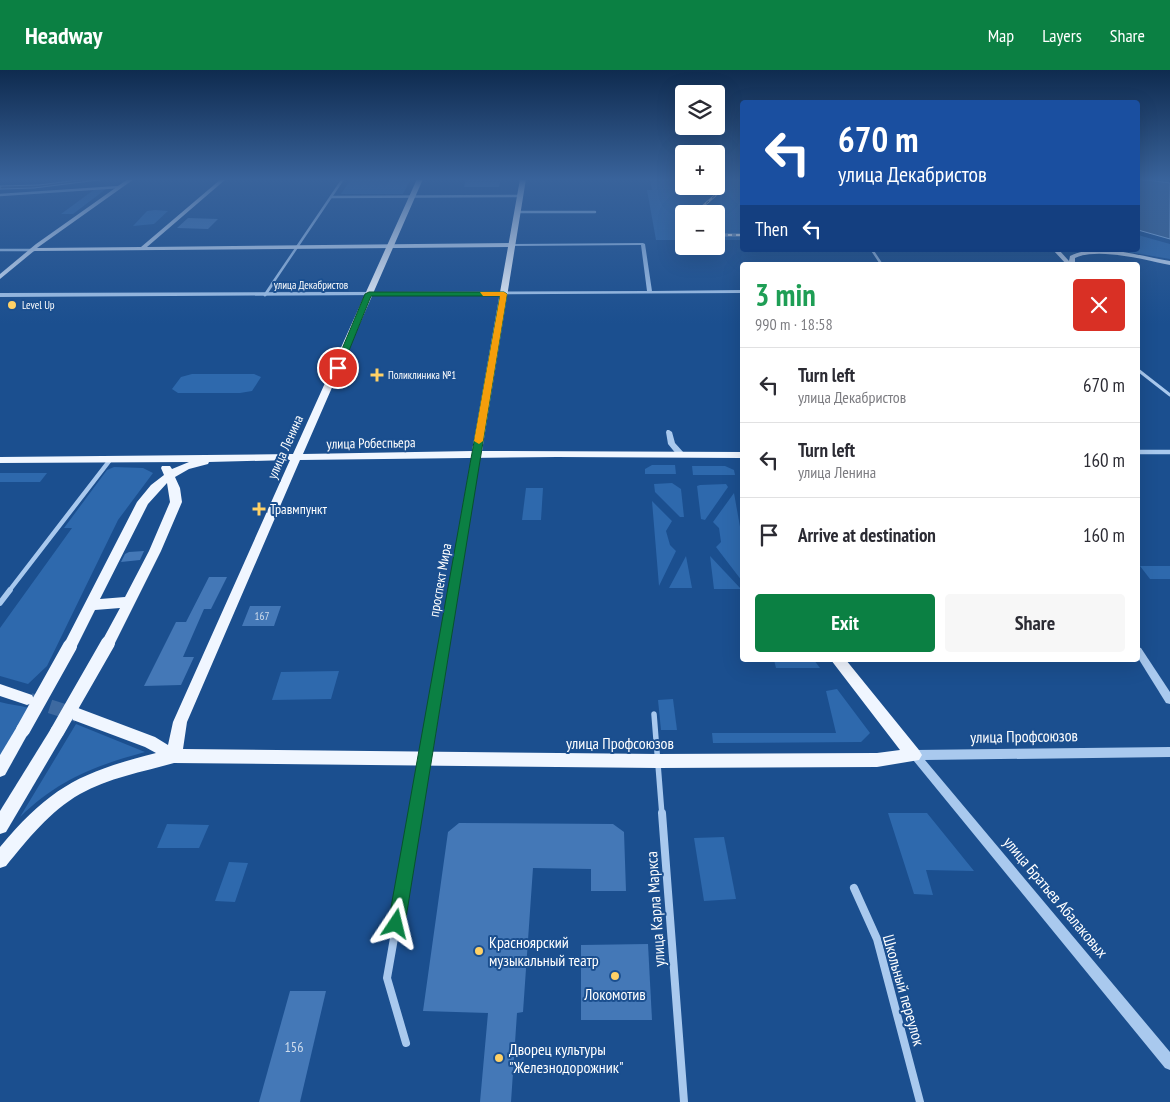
<!DOCTYPE html>
<meta charset="utf-8">
<style>
:root{--surface:#fff;--page:#f7f7f7;--text:#2b2b33;--muted:#7c7c81;--line:#e1e1e2;--accent:#0b8043}
body{margin:0;font-family:"PT Sans Narrow",sans-serif;background:var(--page);color:var(--text);height:100vh;display:flex;flex-direction:column;font-size:19px;white-space:nowrap}
*{box-sizing:border-box;margin:0}
p{font-size:16px;color:var(--muted)}
.icon{flex:none;width:28px;height:28px;fill:none;stroke:currentColor;stroke-width:2;stroke-linecap:round;stroke-linejoin:round}
.map{position:relative;flex:1;overflow:hidden}
.drawer{position:absolute;left:740px;top:192px;width:400px;height:400px;display:flex;flex-direction:column;background:var(--surface);border-radius:5px;box-shadow:0 5px 20px #0002}
.drawer>*{flex:none}
.banner{position:absolute;left:740px;top:30px;width:400px;height:152px;border-radius:5px;box-shadow:0 5px 20px #0002;background:#1a4fa0;color:#fff;overflow:hidden}
.fabs{position:absolute;left:675px;top:15px;display:grid;gap:10px}
.fabs a{display:grid;place-items:center;width:50px;height:50px;border-radius:5px;background:var(--surface);box-shadow:0 5px 20px #0002;font-size:25px}
.pin{position:absolute;display:grid;place-items:center;width:42px;height:42px;color:#fff;margin:-21px;border:2px solid #fff;border-radius:50%;box-shadow:0 1px 5px #0007}
.me{position:absolute;width:55px;margin:-28px;rotate:10deg;stroke-linejoin:round;filter:drop-shadow(0 0 4px #0008)}
.turn{display:flex;align-items:center;gap:18px;height:105px;padding:0 15px;font-size:22px}
.turn .icon{width:65px;height:65px;stroke-width:2.5}
.turn b{display:block;font-size:35px;line-height:42px}
.then{display:flex;align-items:center;height:48px;padding:0 15px;background:#0003;gap:10px;font-size:19px}
.round{display:grid;place-items:center;flex:none;width:52px;height:52px;border-radius:5px;background:var(--page)}
.overview{display:flex;align-items:center;justify-content:space-between;height:85px;padding:0 15px}
h1{font-size:30px;font-weight:600;line-height:38px;color:#1e9e55}
.button{display:flex;gap:10px;margin-top:auto;padding:10px 15px}
.button a{flex:1;height:58px;border-radius:5px;background:var(--accent);color:#fff;font-size:20px;font-weight:600;line-height:58px;text-align:center}
.button a+a{background:var(--page);color:var(--text)}
ul{padding:0;list-style:none}
li{display:flex;align-items:center;gap:15px;height:75px;padding:0 15px;border-top:1px solid var(--line)}
li div{flex:1}
li b{display:block;font-size:19px}
li em{font-style:normal}
header{display:flex;align-items:center;gap:30px;box-sizing:border-box;height:70px;padding:0 25px;background:var(--accent);color:#fff}
header strong{font-size:24px}
nav{display:flex;gap:28px;margin-inline-start:auto;font-size:18px}
.map>svg:first-child{display:block}
.green{fill:#2e69ad}
.water{fill:#3c6290;stroke:#9cc4f0}
.building{fill:#4478b7}
.lines{fill:none;stroke-linecap:round;stroke-linejoin:round}
.primary-tunnel{stroke:#3d69a0;stroke-width:14;stroke-dasharray:14 7;stroke-linecap:butt}
.minor-far4{stroke:#a9c9ee;stroke-width:2.5}
.minor-far3{stroke:#a9c9ee;stroke-width:3}
.minor-far2{stroke:#a9c9ee;stroke-width:4.5}
.minor-far1{stroke:#a9c9ee;stroke-width:5.5}
.minor{stroke:#a9c9ee;stroke-width:8}
.tertiary{fill:#a9c9ee;fill-rule:evenodd}
.secondary{fill:#d6e6fa;fill-rule:evenodd}
.primary{fill:#f0f6ff;fill-rule:evenodd}
.rail-casing{stroke:#fff;stroke-width:2.5}
.rail{stroke:#1b4f8f;stroke-width:1;stroke-dasharray:4;stroke-linecap:butt}
.primary-bridge{stroke:#f0f6ff;stroke-width:14}
.route{fill:#0b8043;stroke:#07532c}
.slow{fill:#f59e0b}
.poi-dot{fill:#ffd166;stroke:#1b4f8f;stroke-width:2}
.labels{text-anchor:middle;stroke-width:4;stroke-linejoin:round;paint-order:stroke}
.far-street-label{font-size:11px;fill:#fff;stroke:#1b4f8f}
.far-poi-label{font-size:11px;fill:#fff;stroke:#1b4f8f;text-anchor:start}
.number-label{font-size:11px;fill:#d0dded}
.street-label{font-size:14px;fill:#fff;stroke:#1b4f8f}
.poi-label{font-size:14px;fill:#fff;stroke:#1b4f8f;text-anchor:start}
.near-number-label{font-size:14px;fill:#d0dded}
.near-street-label{font-size:16px;fill:#fff;stroke:#1b4f8f}
.near-poi-label{font-size:16px;fill:#fff;stroke:#1b4f8f;text-anchor:start}
</style>
<header>
<strong>Headway</strong>
<nav><a>Map</a><a>Layers</a><a>Share</a></nav>
</header>
<div class="map">
<svg width="1170" height="1032" viewBox="0 0 1170 1032">
<rect width="100%" height="100%" fill="#1b4f8f"/>
<g class="green">
<polygon points="351,109 411,109 403,124 341,124"/>
<polygon points="650,109 684,109 684,116 716,116 716,109 742,109 742,170 716,170 716,144 684,144 684,170 656,170 647,120 652,120"/>
<polygon points="95,119 106,119 73,144 61,144"/>
<polygon points="155,140 168,141 154,154 133,156 147,141"/>
<polygon points="1138,165 1170,174 1170,189 1117,180 1138,180"/>
<polygon points="192,304 254,304 261,307 252,321 240,323 178,323 172,319 181,307"/>
<polygon points="652,395 675,395 676,404 645,404 645,399"/>
<polygon points="692,396 725,396 734,400 735,405 693,405"/>
<polygon points="114,397 143,398 153,403 118,450 47,596 28,614 0,606 0,558 72,458 64,458 107,400"/>
<polygon points="0,403 47,403 40,412 0,412"/>
<polygon points="672,413 681,419 684,447 680,447 655,422 654,414"/>
<polygon points="700,415 726,414 728,417 705,450 701,449 697,416"/>
<polygon points="526,418 543,418 541,450 522,450"/>
<polygon points="734,423 742,468 742,511 716,477 721,472 719,458 713,452"/>
<polygon points="652,431 672,451 666,461 670,475 676,481 659,516"/>
<polygon points="686,486 692,518 669,518"/>
<polygon points="710,486 741,519 714,519"/>
<polygon points="1140,496 1170,496 1170,509 1150,509"/>
<polygon points="774,590 814,590 820,598 776,598"/>
<polygon points="339,601 331,629 272,630 281,602"/>
<polygon points="837,619 870,663 861,672 713,673 712,663 836,663 826,621"/>
<polygon points="673,629 677,660 661,660 658,630"/>
<path d="M0,632C10,635 19,635 29,638L0,690Z"/>
<path d="M76,654L145,682C94,696 58,710 20,747Z"/>
<polygon points="888,743 927,743 974,801 926,800 933,825 914,824"/>
<polygon points="167,754 209,755 199,778 157,778"/>
<polygon points="724,767 736,829 704,831 694,768"/>
<polygon points="229,792 248,793 235,832 215,831"/>
</g>
<g class="water">
<polygon points="86,109 106,109 34,118 0,119 0,116 39,115"/>
<polygon points="1138,109 1170,113 1170,169 1138,160"/>
</g>
<g class="building">
<polygon points="466,109 501,109 499,117 464,117"/>
<polygon points="188,148 218,149 208,159 177,158"/>
<polygon points="144,481 140,490 121,492 125,484 129,482"/>
<polygon points="209,507 227,507 211,539 204,539 183,587 194,587 181,615 144,616 176,552 186,552"/>
<polygon points="250,536 281,536 274,556 242,556"/>
<polygon points="459,753 613,754 624,762 626,821 591,821 591,799 533,798 523,942 517,943 511,1032 480,1032 488,943 423,941 448,762"/>
<polygon points="648,874 652,950 581,950 581,875"/>
<polygon points="290,921 326,921 300,1032 259,1032"/>
</g>
<g class="lines">
<polyline class="primary-tunnel" points="30,630 77,645"/>
<g class="minor-far4">
<polyline points="0,125 120,117"/>
<polyline points="331,127 520,126"/>
<polyline points="517,142 595,142"/>
<polyline points="0,180 34,180"/>
<polyline points="872,180 882,195"/>
<polyline points="272,214 343,109"/>
</g>
<g class="minor-far3">
<polyline points="265,225 273,213"/>
<polyline points="1138,300 1170,325"/>
</g>
<g class="minor-far2">
<polyline points="1138,382 1170,382"/>
<polyline points="9,521 110,390"/>
</g>
<g class="minor-far1">
<polyline points="0,533 10,520"/>
<polyline points="654,644 662,745"/>
<polyline points="415,745 425,690"/>
</g>
<g class="minor">
<polyline points="662,743 684,1032"/>
<polyline points="854,818 877,869 920,1032"/>
<polyline points="406,973 387,908 416,743"/>
</g>
<g class="tertiary">
<polygon points="643,173 645,174 652,221 742,220 742,223 0,227 0,223 647,221 641,175 512,176 510,175 512,174"/>
<polygon points="667,360 669,360 672,362 675,373 684,383 683,385 677,385 668,374 666,362"/>
<polygon points="1138,577 1141,578 1170,622 1170,634 1166,633 1138,588"/>
<polygon points="1170,677 1170,687 925,690 1170,982 1170,1000 1165,998 909,685 910,681 914,680"/>
</g>
<g class="secondary">
<polygon points="128,109 134,109 37,178 141,177 221,109 226,109 147,177 512,173 515,175 512,177 34,181 0,209 0,204 36,174"/>
<path d="M1053,180H1059L1069,191L1070,186C1097,172 1139,186 1170,191V195C1145,190 1098,177 1075,188V195H1067Z"/>
<polygon points="476,382 480,385 431,690 429,694 425,696 421,694 419,690 472,385"/>
</g>
<g class="primary">
<path d="M417,109H423L303,384L472,381L520,109H526L482,381L742,382V388L557,387L300,390L187,652L183,679L657,684L877,683L900,680L831,590H846L919,680L922,685L919,690L877,697L657,698L174,693C142,702 108,708 80,724C50,741 27,770 6,796L0,798V777C50,717 81,702 156,683L145,677L73,650L71,645L73,640L78,638L155,667L168,675L173,652L290,390L209,392L208,394L189,399L175,407L180,418L182,432L161,481L113,577L108,579L103,577L101,573L120,538L95,540L75,580L70,582L65,580L63,576L137,432L151,415L164,405L161,398L162,396H170L172,399L189,392L0,393V387L293,384ZM167,413L170,432L149,481L125,527L100,529L148,434Z"/>
<polygon points="0,614 32,625 34,629 32,633 27,635 0,626"/>
<polygon points="23,653 28,655 30,660 5,705 0,707 0,685 18,655"/>
<polygon points="57,655 62,657 64,662 62,667 6,762 0,764 0,741 52,657"/>
</g>
<defs>
<g id="rail">
<polyline points="694,144 718,123 717,109"/>
<polyline points="716,165 742,165"/>
</g>
</defs>
<use href="#rail" class="rail-casing"/>
<use href="#rail" class="rail"/>
<g class="primary-bridge">
<polyline points="23,660 70,576"/>
<polyline points="57,662 108,573"/>
</g>
</g>
<linearGradient id="sky" x2="0" y2="1"><stop stop-color="#0f2b4f"/><stop offset="0.43" stop-color="#39639b"/><stop offset="1" stop-color="#39639b" stop-opacity="0"/></linearGradient>
<rect width="1170" height="254" fill="url(#sky)"/>
<polygon class="route" points="369,222 504,222 507,224 405,854 402,860 396,862 391,860 388,854 500,226 371,226 342,298 335,299 334,298 365,224"/>
<polygon class="slow" points="480,222 504,222 507,224 483,371 479,374 474,371 500,226 483,226"/>
<g class="poi-dot">
<circle cx="12" cy="235" r="5"/>
<path d="M374.5 297.5h5v5h5v5h-5v5h-5v-5h-5v-5h5z"/>
<path d="M256.5 431.5h5v5h5v5h-5v5h-5v-5h-5v-5h5z"/>
<circle cx="479" cy="881" r="5"/>
<circle cx="615" cy="906" r="5"/>
<circle cx="499" cy="988" r="5"/>
</g>
<g class="labels">
<g class="far-street-label">
<text x="311" y="219">улица Декабристов</text>
</g>
<g class="far-poi-label">
<text x="22" y="239">Level Up</text>
<text x="388" y="309">Поликлиника №1</text>
</g>
<g class="number-label">
<text x="262" y="550">167</text>
</g>
<g class="street-label">
<text transform="translate(371 373) rotate(-1)" y="5">улица Робеспьера</text>
<text transform="translate(285 377) rotate(-66)" y="5">улица Ленина</text>
<text transform="translate(440 510) rotate(-80)" y="5">проспект Мира</text>
</g>
<g class="poi-label">
<text x="270" y="444">Травмпункт</text>
</g>
<g class="near-number-label">
<text x="294" y="982">156</text>
</g>
<g class="near-street-label">
<text transform="translate(1024 666) rotate(-1)" y="6">улица Профсоюзов</text>
<text x="620" y="679">улица Профсоюзов</text>
<text transform="translate(1056 827) rotate(50)" y="6">улица Братьев Абалаковых</text>
<text transform="translate(655 839) rotate(-94)" y="6">улица Карла Маркса</text>
<text transform="translate(904 920) rotate(74)" y="6">Школьный переулок</text>
</g>
<g class="near-poi-label">
<text x="489" y="878">Красноярский<tspan x="489" dy="18">музыкальный театр</tspan></text>
<text x="615" y="930" text-anchor="middle">Локомотив</text>
<text x="509" y="985">Дворец культуры<tspan x="509" dy="18">"Железнодорожник"</tspan></text>
</g>
</g>
</svg>
<div class="fabs">
<a><svg class="icon" aria-label="layers" viewBox="0 0 24 24"><path d="M12 4l9 5-9 5-9-5zM3 14l9 5 9-5"/></svg></a>
<a>+</a>
<a>−</a>
</div>
<div class="pin" style="left:338px;top:298px;background:#d93025"><svg class="icon" aria-label="arrive" viewBox="0 0 24 24"><path d="M6 21V4h12l-3 4 3 4H6"/></svg></div>
<svg class="me" style="left:396px;top:854px" viewBox="-20 -20 40 40"><path d="M0-17L14 15 0 8-14 15z" fill="#0b8043" stroke="#fff" stroke-width="4"/></svg>
<div class="banner">
<div class="turn"><svg class="icon" aria-label="left" viewBox="0 0 24 24"><path d="M17 20v-9H6M10 6l-5 5 5 5"/></svg><div><b>670 m</b>улица Декабристов</div></div>
<div class="then">Then<svg class="icon" aria-label="left" viewBox="0 0 24 24"><path d="M17 20v-9H6M10 6l-5 5 5 5"/></svg></div>
</div>
<section class="drawer">
<div class="overview"><div><h1>3 min</h1><p>990 m · 18:58</p></div><a class="round" style="background:#d93025;color:#fff"><svg class="icon" aria-label="close" viewBox="0 0 24 24"><path d="M6 6l12 12M18 6L6 18"/></svg></a></div>
<ul>
<li><svg class="icon" aria-label="left" viewBox="0 0 24 24"><path d="M17 20v-9H6M10 6l-5 5 5 5"/></svg><div><b>Turn left</b><p>улица Декабристов</p></div><em>670 m</em></li>
<li><svg class="icon" aria-label="left" viewBox="0 0 24 24"><path d="M17 20v-9H6M10 6l-5 5 5 5"/></svg><div><b>Turn left</b><p>улица Ленина</p></div><em>160 m</em></li>
<li><svg class="icon" aria-label="arrive" viewBox="0 0 24 24"><path d="M6 21V4h12l-3 4 3 4H6"/></svg><div><b>Arrive at destination</b></div><em>160 m</em></li>
</ul>
<div class="button"><a>Exit</a><a>Share</a></div>
</section>
</div>
